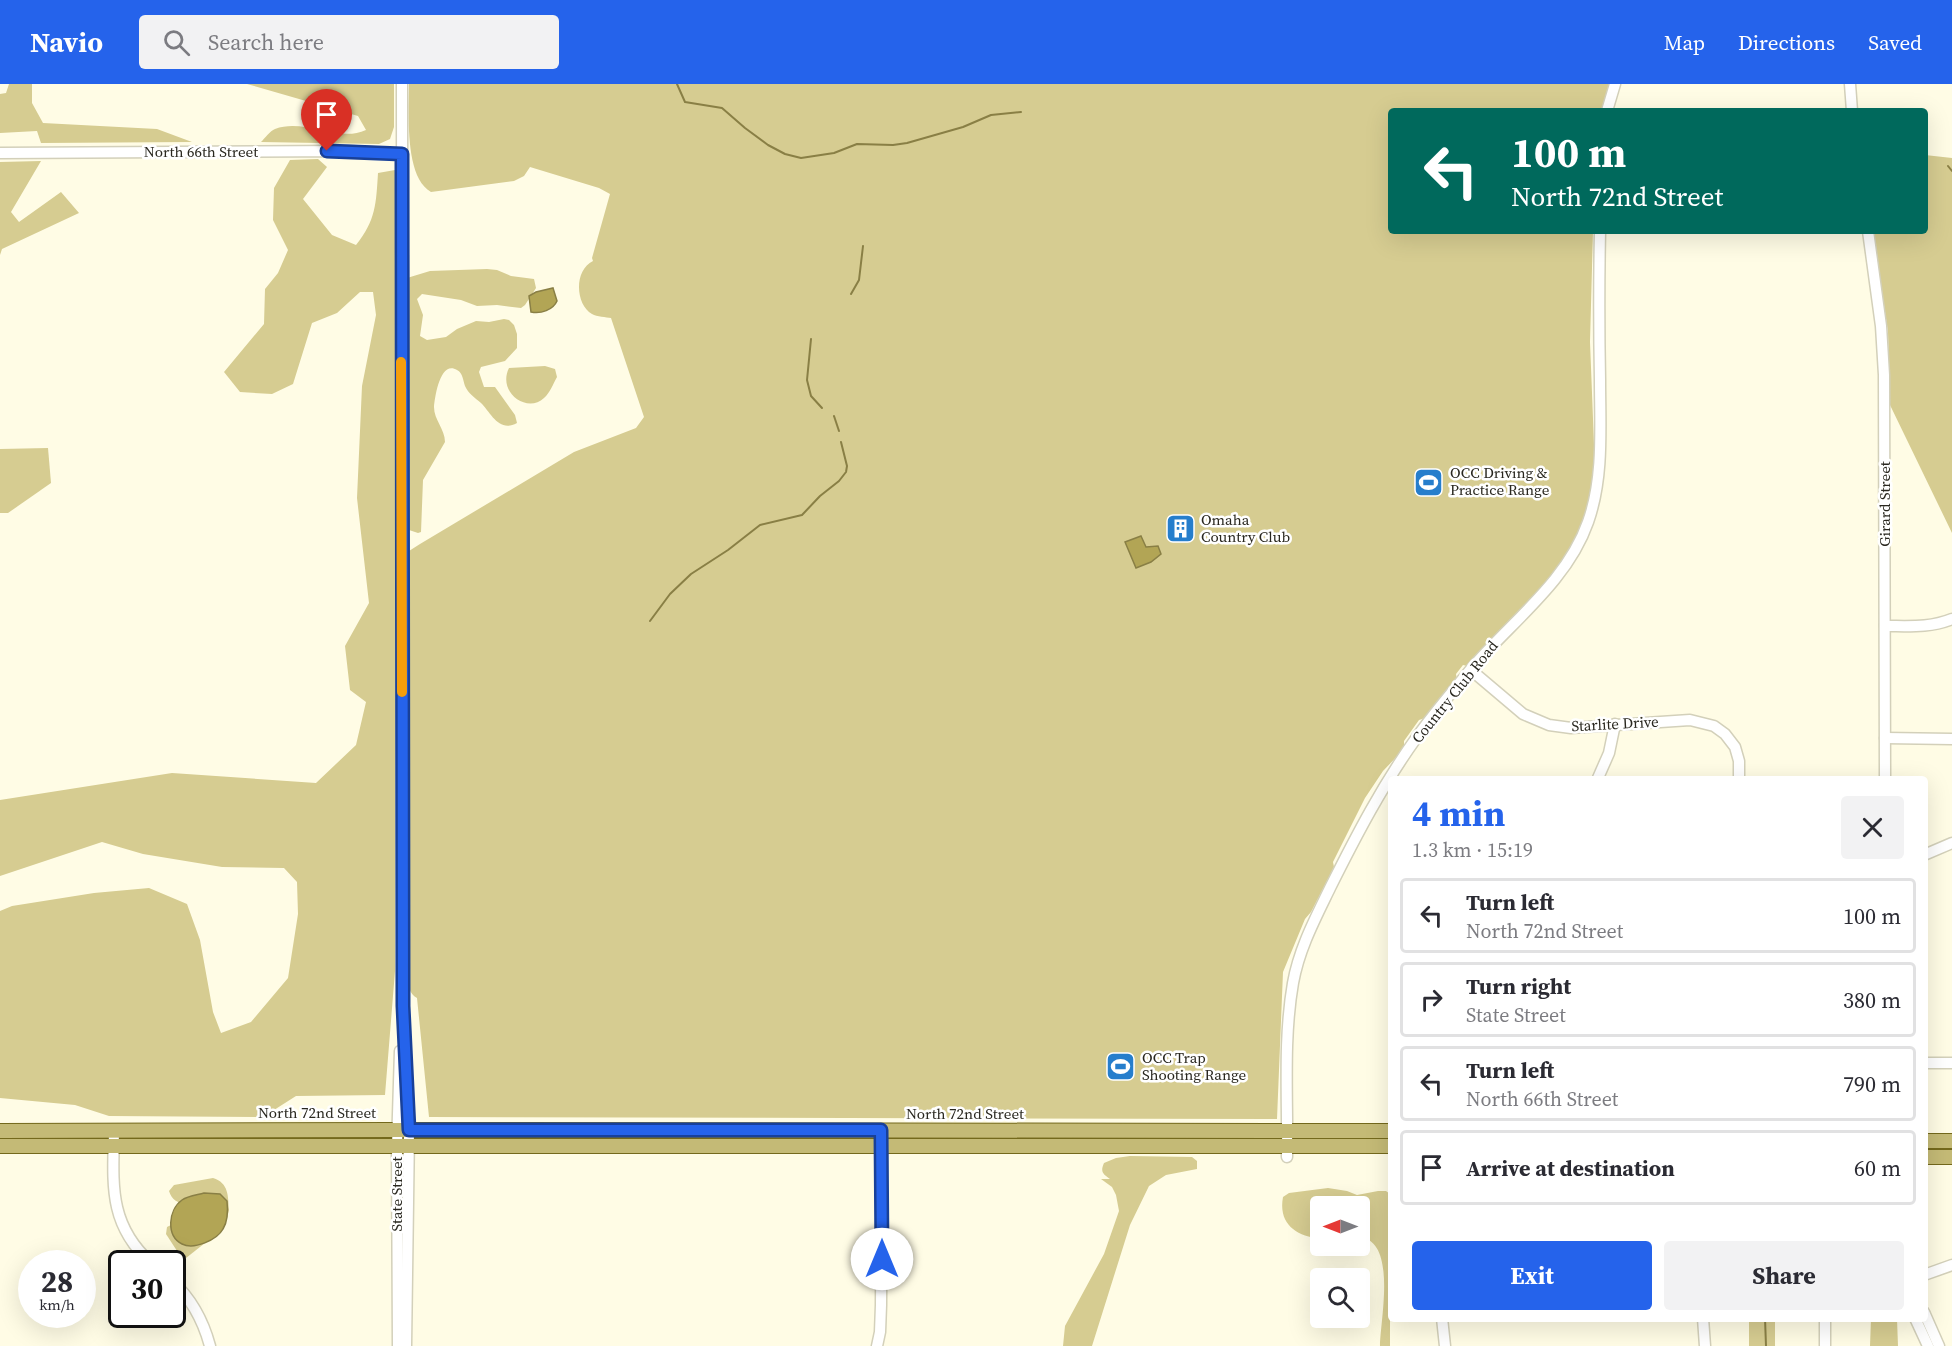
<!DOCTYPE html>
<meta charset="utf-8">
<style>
:root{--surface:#fff;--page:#f2f2f3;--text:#2b2b33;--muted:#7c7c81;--line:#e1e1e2;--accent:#2563eb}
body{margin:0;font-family:"Source Serif 4",serif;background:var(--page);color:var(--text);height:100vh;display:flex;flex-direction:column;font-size:22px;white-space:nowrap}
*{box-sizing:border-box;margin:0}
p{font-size:20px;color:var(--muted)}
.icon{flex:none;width:33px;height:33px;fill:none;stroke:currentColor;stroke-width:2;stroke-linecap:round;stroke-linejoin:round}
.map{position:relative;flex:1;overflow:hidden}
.sheet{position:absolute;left:1388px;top:692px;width:540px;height:546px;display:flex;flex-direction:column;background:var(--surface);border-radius:6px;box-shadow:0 6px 24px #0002}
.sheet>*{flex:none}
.guide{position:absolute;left:1388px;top:24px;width:540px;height:126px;border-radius:6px;box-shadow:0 6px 24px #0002;background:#00695c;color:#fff;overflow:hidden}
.needle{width:39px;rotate:270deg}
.tools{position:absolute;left:1310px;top:1112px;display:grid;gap:12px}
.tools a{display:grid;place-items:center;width:60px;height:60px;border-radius:6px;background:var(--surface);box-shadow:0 6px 24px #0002;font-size:30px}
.speed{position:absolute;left:18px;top:1166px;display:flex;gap:12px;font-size:30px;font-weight:700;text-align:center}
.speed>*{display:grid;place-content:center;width:78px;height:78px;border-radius:50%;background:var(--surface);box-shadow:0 6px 24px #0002;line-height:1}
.speed small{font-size:15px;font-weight:400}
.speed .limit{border:3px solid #111;border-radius:9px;background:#fff;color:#111}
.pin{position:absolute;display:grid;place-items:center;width:51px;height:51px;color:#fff;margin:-62px -26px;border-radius:50% 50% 50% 0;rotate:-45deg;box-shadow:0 0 6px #0007}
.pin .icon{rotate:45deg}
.me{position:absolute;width:66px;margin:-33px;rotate:0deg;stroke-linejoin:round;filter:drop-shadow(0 0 4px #0008)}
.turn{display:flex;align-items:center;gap:21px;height:126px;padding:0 24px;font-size:27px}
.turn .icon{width:78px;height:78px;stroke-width:2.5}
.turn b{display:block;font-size:42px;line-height:51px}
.round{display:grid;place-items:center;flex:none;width:63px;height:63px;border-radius:6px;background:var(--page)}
.headline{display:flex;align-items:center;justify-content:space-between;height:102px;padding:0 24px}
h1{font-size:36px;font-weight:700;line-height:45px;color:var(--accent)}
.primary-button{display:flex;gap:12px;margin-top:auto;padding:12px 24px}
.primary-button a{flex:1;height:69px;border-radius:6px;background:var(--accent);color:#fff;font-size:24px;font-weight:700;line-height:69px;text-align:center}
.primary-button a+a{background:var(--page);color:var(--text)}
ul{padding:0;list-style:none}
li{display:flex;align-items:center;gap:18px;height:75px;margin:0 12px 9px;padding:0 12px;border:3px solid var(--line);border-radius:6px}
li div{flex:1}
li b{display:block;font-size:22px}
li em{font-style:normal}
header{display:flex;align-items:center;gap:36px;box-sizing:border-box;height:84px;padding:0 30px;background:var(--accent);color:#fff}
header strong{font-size:28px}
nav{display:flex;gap:33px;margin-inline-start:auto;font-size:21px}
.search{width:420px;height:54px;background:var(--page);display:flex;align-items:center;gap:15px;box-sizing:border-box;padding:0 21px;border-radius:6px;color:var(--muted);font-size:22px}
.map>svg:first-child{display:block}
.green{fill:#d6cc91}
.water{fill:#b2a555;stroke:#897f45;stroke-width:1.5}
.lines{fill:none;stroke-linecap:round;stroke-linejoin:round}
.stream{stroke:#897f45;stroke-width:2}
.minor-casing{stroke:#d3d0ba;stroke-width:13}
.major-casing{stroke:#74691c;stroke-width:16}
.minor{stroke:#fff;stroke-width:10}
.major{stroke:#c4ba76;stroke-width:14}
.route-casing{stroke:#184099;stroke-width:15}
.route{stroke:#2563eb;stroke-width:10}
.slow{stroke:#f59e0b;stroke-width:10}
.labels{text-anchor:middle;stroke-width:5;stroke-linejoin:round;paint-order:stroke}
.street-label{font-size:15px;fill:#29271f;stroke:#fff}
.poi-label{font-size:15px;fill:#29271f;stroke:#fff;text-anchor:start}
</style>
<header>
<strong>Navio</strong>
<div class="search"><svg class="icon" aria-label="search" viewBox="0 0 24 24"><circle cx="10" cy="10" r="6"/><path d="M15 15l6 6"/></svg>Search here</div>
<nav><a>Map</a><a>Directions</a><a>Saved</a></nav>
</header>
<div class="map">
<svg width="1952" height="1262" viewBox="0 0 1952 1262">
<rect width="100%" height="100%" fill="#fffce5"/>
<g class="green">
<polygon points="9,0 32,0 32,19 43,39 157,45 192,58 41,59 37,47 0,49 0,10 6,9"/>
<path d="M247,0H394V43L390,55L379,60L261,58C265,54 270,47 275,45C305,34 338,59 366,46L358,32Z"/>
<path d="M409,0H1612L1601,27H1390V147H1593L1590,258L1595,386L1590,421L1572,467L1539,508L1467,582L1463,581L1456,590L1457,596L1425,634L1419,636L1404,657V665L1383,687L1365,714L1333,778L1334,783L1311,828L1305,835L1283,888L1277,1035L429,1033L417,914C409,910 408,900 407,892L406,473L409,467L420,460L574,368L636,344L644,333L611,234C606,233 597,233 592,230C575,220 574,186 593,177L592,174L610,110L599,104L530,83L524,92L514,97L431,108C404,93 409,28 409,0Z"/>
<polygon points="1925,71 1952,74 1952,449 1890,321 1888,248 1873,147 1924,147"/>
<path d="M318,75L327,83L303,115L332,151L356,161C376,136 376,120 378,89L395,86V887L385,1011L296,1012L263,1033L109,1032L75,1021L0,1014V827L12,822L94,809L149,804L187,820L200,856L213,928L221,949L251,938L288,894L298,830L297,798L284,784L222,783L143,770L102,758L0,792V716L172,689L316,699L356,661L366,618L350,606L345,562L369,519L357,414L362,302L376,231L373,208H360L337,229L312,239L293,300L272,310L240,308L224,288L264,240L265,205L278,189L288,166L273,136L274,104L290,76Z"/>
<polygon points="41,77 11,128 19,138 61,108 79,129 2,165 0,171 0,78"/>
<path d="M487,185L497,186L511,192L534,195L536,204L525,221L521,224L497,221L477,222L461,216L422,210L417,215L423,231L420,252L427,256L446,253L457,245L476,237L489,238L504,235L509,236L514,241L517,250V264L505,277L481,283L479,288L484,303H495L515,331L517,339C499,349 491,329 481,319C475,314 468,309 465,302C463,297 463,289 457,286C440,276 435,313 434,323C434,336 445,345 445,358L423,396L421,448L418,449L406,445L407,194L430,187Z"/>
<path d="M545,282L555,285L557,293C553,300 550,309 544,314C527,330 497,308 509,284Z"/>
<polygon points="48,364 51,399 8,429 0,429 0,365"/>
<path d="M1130,1072L1192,1073L1197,1077V1085L1166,1091L1149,1102L1130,1141L1092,1262H1063L1065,1242L1104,1170L1119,1127L1116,1111L1112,1103L1101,1095H1110C1103,1090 1100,1088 1104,1079L1116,1074Z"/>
<path d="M213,1094C229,1099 228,1112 229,1126L228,1130L225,1131C221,1129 216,1126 212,1124C197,1120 174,1125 169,1107L174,1101Z"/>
<path d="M1328,1104L1347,1107L1357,1111L1378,1107H1386L1390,1110V1262H1380C1380,1237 1398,1156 1359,1153V1122H1320V1155C1296,1152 1278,1140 1283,1113L1289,1109Z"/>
<polygon points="173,1140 206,1155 205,1159 186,1174 179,1170 166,1150 167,1143"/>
<rect x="1749" y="1235" width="26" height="27"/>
<polygon points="1871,1235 1897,1235 1898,1262 1870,1262"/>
</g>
<g class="water">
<path d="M553,204L557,217C553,226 541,230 531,228L529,212L536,208Z"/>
<polygon points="1141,452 1146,463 1158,462 1161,470 1151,478 1136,484 1125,458"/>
<path d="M204,1109L220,1110L227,1117C228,1126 228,1137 223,1145C217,1156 194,1166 182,1160C166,1152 168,1126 182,1116C188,1112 197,1111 204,1109Z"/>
</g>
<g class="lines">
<g class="stream">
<polyline points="677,0 685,18 722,24 745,44 768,61 785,70 801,74 834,69 857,60 893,61 907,59 963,43 991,31 1021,28"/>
<polyline points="1948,82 1952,87"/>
<polyline points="851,210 859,196 863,162"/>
<polyline points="811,255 807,296 811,312 822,324"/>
<polyline points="834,332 839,347"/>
<polyline points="650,537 670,510 691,490 728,466 760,441 802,431 820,412 839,397 846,388 847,382 841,358"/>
<polyline points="1765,1234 1766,1262"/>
</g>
<defs>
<g id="minor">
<polyline points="402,0 403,922 409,1046 406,1262"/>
<polyline points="1850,0 1852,27"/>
<polyline points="1607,27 1615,0"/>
<polyline points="0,69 349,67 401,70"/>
<polyline points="1868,147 1881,242 1884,291 1885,694"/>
<path d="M1885,542C1909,542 1930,544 1952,535"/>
<polyline points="1471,586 1523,630 1549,641 1571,644 1690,636 1714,642 1725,650 1735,663 1739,677 1739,694"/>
<polyline points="1885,654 1952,655"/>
<polyline points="1598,694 1609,669 1615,640"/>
<polyline points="1924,771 1952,759"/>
<polyline points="1924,979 1952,979"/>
<path d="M114,1047C113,1100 108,1140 151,1179"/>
<path d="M1287,1073C1288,1016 1283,956 1293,899C1299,865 1315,835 1330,804C1356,752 1383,700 1417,653C1433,630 1453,607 1471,585C1511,538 1567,498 1588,438C1604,393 1600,343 1600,296C1599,246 1599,197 1600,147"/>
<polyline points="1924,1191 1952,1181"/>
<path d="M172,1197C192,1215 203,1236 210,1262"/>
<polyline points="1924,1228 1939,1262"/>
<polyline points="1442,1234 1445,1262"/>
<polyline points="1703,1234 1705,1262"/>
<polyline points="1915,1234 1928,1262"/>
<polyline points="398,1262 397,1062 400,967"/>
<polyline points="877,1262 880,1248 881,1221 882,1056"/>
<polyline points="1825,1262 1825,1234"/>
</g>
<g id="major">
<polyline points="0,1047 397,1046 1390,1047"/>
<polyline points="1924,1057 1952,1057"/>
<polyline points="0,1062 1390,1062"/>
<polyline points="1924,1073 1952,1073"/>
</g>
</defs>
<use href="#minor" class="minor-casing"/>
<use href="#major" class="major-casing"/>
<use href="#minor" class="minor"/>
<use href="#major" class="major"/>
</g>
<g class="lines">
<defs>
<polyline id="route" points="327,67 402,70 403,922 409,1046 881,1046 882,1175"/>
</defs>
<use href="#route" class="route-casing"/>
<use href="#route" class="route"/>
<polyline class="slow" points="401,278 402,608"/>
</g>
<defs>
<symbol id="stadium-square" viewBox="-11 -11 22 22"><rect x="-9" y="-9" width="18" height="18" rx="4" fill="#267ecc" stroke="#fff"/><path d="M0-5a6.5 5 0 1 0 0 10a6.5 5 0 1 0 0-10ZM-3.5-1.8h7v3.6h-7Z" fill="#fff"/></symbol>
<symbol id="building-square" viewBox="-11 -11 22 22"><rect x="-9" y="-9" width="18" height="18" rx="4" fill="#267ecc" stroke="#fff"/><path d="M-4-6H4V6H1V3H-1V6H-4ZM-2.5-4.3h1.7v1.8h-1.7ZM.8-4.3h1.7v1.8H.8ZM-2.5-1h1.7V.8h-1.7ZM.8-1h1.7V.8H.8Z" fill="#fff"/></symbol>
</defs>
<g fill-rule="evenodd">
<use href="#stadium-square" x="1412" y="382" width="33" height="33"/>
<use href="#building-square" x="1164" y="428" width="33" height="33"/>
<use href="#stadium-square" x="1104" y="966" width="33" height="33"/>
</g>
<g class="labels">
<g class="street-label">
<text x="201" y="73">North 66th Street</text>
<text transform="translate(1885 420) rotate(-90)" y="5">Girard Street</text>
<text transform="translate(1455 608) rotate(-51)" y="5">Country Club Road</text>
<text transform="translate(1615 640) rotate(-3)" y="5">Starlite Drive</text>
<text x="317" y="1034">North 72nd Street</text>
<text x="965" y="1035">North 72nd Street</text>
<text transform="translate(397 1110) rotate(-90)" y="5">State Street</text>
</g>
<g class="poi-label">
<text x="1450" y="394">OCC Driving &amp;<tspan x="1450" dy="17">Practice Range</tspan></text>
<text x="1201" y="441">Omaha<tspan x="1201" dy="17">Country Club</tspan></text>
<text x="1142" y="979">OCC Trap<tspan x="1142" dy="17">Shooting Range</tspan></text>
</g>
</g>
</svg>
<div class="tools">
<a><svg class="needle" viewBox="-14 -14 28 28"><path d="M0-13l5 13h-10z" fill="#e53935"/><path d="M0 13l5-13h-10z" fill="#7c7c81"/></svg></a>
<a><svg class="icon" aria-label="search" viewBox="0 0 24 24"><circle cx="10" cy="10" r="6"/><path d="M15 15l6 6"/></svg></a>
</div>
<div class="speed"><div>28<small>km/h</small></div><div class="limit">30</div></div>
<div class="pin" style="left:327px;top:67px;background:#d93025"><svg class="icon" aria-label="arrive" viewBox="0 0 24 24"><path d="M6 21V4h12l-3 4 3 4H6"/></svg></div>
<svg class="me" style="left:882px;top:1175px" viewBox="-20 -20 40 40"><circle r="19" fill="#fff"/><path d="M0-13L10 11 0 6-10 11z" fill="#2563eb"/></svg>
<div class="guide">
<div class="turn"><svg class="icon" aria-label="left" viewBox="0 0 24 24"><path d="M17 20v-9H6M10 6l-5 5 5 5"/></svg><div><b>100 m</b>North 72nd Street</div></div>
</div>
<section class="sheet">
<div class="headline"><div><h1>4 min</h1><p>1.3 km · 15:19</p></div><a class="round"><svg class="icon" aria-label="close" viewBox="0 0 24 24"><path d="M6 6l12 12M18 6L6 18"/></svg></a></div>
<ul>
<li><svg class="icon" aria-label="left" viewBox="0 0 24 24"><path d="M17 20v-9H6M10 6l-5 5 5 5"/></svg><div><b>Turn left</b><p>North 72nd Street</p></div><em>100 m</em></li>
<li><svg class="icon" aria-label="right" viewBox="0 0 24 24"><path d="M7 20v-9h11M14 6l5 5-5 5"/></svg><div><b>Turn right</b><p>State Street</p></div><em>380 m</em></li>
<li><svg class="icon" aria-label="left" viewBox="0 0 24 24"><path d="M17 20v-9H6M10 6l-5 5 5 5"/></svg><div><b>Turn left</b><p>North 66th Street</p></div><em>790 m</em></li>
<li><svg class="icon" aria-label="arrive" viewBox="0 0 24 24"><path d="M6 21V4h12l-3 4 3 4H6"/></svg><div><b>Arrive at destination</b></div><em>60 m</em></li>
</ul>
<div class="primary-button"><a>Exit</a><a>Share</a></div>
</section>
</div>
